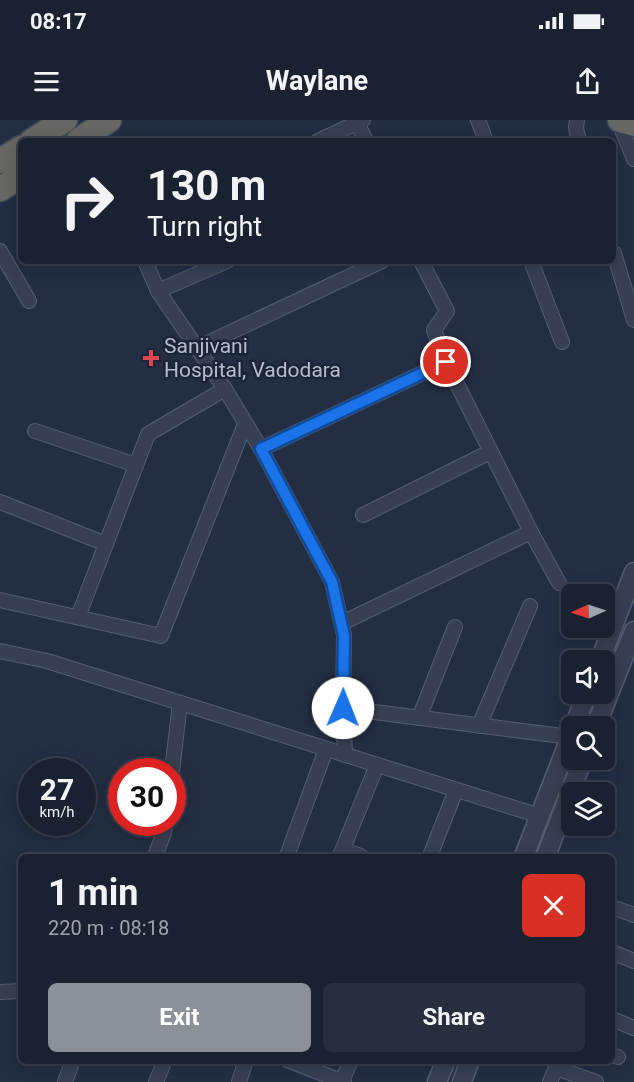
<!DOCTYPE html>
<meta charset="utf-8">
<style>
:root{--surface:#1a2232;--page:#272f3e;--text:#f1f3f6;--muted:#9fa4ac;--line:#383f4d;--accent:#8c9099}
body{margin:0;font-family:Roboto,sans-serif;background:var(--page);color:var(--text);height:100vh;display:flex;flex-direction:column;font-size:22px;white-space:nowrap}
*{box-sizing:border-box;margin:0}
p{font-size:20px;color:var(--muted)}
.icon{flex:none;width:33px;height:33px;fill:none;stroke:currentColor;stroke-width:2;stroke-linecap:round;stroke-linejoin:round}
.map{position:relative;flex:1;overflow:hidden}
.side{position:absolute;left:18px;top:734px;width:597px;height:210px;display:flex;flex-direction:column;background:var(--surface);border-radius:9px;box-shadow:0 3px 15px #0003,0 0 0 2px var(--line)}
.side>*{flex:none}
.banner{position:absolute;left:18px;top:18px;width:598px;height:126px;border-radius:9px;box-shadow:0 3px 15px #0003,0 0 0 2px var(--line);background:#1a2232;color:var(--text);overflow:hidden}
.needle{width:39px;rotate:267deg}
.buttons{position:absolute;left:561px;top:464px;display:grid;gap:12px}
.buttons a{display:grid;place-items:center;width:54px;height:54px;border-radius:9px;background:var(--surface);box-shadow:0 3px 15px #0003,0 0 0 2px var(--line);font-size:30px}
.speed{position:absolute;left:18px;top:638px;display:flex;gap:12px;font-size:30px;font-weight:700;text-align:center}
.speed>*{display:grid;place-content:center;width:78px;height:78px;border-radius:50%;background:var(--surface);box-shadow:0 3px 15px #0003,0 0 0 2px var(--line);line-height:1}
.speed small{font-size:15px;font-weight:400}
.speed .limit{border:9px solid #d22;background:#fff;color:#111}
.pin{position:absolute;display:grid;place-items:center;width:51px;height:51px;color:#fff;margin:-26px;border:3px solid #fff;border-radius:50%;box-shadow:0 2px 6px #0007}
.me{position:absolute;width:66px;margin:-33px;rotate:1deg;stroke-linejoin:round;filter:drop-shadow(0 0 4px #0008)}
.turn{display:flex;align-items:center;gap:21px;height:126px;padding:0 30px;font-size:27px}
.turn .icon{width:78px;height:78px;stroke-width:2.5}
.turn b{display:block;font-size:42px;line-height:51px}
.round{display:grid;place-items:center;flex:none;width:63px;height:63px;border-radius:9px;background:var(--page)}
.head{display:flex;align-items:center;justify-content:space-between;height:102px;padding:0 30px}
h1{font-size:36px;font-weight:700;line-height:45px}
.button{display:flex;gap:12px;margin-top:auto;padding:12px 30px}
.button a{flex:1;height:69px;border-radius:9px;background:var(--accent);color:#fff;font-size:24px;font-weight:700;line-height:69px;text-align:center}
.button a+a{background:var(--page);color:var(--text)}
.status{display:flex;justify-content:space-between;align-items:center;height:42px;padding:0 30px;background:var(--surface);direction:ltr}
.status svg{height:16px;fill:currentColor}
header{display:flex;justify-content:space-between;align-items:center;height:78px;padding:0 30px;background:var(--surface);font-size:27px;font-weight:700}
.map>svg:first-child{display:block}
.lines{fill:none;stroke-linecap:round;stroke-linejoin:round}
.minor-casing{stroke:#555e6f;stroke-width:16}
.tertiary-casing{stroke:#555e6f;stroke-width:21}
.trunk-casing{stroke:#424b5c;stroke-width:27}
.minor{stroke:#374052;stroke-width:14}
.tertiary{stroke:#374052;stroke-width:18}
.trunk{stroke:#666662;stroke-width:24}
.route-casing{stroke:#114b97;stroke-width:15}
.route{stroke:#1a73e8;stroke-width:10}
.health-dot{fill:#e0444e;stroke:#1c2537;stroke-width:2}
.labels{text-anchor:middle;stroke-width:5;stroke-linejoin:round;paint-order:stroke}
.poi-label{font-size:21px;fill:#b4bccc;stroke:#1c2537;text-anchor:start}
</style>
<div class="status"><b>08:17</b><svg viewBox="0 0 49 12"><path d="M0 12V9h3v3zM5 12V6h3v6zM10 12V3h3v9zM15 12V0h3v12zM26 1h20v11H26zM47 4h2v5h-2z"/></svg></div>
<header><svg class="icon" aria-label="menu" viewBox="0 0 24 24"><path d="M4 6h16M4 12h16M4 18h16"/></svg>Waylane<svg class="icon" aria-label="share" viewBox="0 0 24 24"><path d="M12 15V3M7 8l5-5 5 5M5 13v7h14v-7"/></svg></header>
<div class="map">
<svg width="634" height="962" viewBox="0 0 634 962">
<rect width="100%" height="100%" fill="#232e42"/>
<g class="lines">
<defs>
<g id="minor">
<polyline points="478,0 486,21"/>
<polyline points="577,0 576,8 579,21"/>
<polyline points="618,0 634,39"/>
<polyline points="357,2 366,21"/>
<polyline points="318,21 363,0"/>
<polyline points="0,131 29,181"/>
<polyline points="614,133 634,200"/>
<polyline points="145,141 158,171 225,269 261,329 332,462 344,515 343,588 345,635"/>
<polyline points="531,141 562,222"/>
<polyline points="158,171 227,141"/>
<polyline points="197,228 382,141"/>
<polyline points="35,311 136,345"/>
<polyline points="261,329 446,242"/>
<polyline points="0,382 106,424"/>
<polyline points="363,395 490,332"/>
<polyline points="531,412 559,463"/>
<polyline points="0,480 161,516 245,304"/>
<polyline points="78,497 148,314 225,269"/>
<polyline points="342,503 531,412 446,242 434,210 447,191 421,141"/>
<polyline points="0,531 47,541 540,696"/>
<polyline points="343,588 570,617"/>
<polyline points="419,598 455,507"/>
<polyline points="479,606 530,486"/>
<polyline points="172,651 180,583"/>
<polyline points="343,730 361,736"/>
<polyline points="155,736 164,713 166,702"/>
<polyline points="287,736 326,629"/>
<polyline points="340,736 377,645"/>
<polyline points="430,736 456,670"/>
<polyline points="612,787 634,795"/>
<polyline points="612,832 634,841"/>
<polyline points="0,872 21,871"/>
<polyline points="612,899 634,908"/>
<polyline points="612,935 618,937"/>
<polyline points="287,940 344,962"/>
<polyline points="342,961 351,940"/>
<polyline points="65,962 73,940"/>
<polyline points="156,962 165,940"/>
<polyline points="239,962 246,940"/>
<polyline points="550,962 556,948 596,962"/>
</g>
<g id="tertiary">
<polyline points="600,540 634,452"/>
<polyline points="574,606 587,573"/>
<polyline points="596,606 634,511"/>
<polyline points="524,736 572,613"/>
<polyline points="546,736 583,639"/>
<polyline points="437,962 446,940"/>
<polyline points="462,962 470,940"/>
</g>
<g id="trunk">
<polyline points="620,0 634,4"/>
<polyline points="32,21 65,0"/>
<polyline points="78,21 109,0"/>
<polyline points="0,41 21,28"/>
<polyline points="0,69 21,56"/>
</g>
</defs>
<use href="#minor" class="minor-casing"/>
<use href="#tertiary" class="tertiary-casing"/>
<use href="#trunk" class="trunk-casing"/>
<use href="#minor" class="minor"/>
<use href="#tertiary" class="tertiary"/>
<use href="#trunk" class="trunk"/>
</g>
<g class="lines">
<defs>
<polyline id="route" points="343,588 344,516 332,462 261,329 446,242"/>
</defs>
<use href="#route" class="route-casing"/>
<use href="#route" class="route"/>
</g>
<path class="health-dot" d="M148 229h6v6h6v6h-6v6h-6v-6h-6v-6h6z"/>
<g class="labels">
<g class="poi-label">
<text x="164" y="233">Sanjivani<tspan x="164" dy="24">Hospital, Vadodara</tspan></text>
</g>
</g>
</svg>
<div class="buttons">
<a><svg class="needle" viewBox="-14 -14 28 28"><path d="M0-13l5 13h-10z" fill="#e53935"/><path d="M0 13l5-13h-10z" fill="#9fa4ac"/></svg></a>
<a><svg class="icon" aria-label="sound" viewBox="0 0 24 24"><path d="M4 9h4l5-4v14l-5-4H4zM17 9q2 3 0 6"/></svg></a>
<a><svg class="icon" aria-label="search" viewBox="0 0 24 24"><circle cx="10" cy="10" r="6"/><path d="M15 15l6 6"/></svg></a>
<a><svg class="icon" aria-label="layers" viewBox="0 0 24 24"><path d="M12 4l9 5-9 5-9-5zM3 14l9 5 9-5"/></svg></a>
</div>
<div class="speed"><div>27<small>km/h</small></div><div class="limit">30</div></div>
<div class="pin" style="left:446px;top:242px;background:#d93025"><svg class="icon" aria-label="arrive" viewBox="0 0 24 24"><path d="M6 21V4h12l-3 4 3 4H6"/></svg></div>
<svg class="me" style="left:343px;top:588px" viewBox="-20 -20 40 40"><circle r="19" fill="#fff"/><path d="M0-13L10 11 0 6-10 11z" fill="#1a73e8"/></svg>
<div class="banner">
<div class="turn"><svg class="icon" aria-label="right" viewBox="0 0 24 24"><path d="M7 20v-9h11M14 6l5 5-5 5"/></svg><div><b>130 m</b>Turn right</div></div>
</div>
<section class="side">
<div class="head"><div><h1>1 min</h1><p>220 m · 08:18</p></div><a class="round" style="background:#d93025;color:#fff"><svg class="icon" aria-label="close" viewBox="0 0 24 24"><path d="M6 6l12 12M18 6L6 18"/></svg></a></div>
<div class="button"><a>Exit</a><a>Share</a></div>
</section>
</div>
